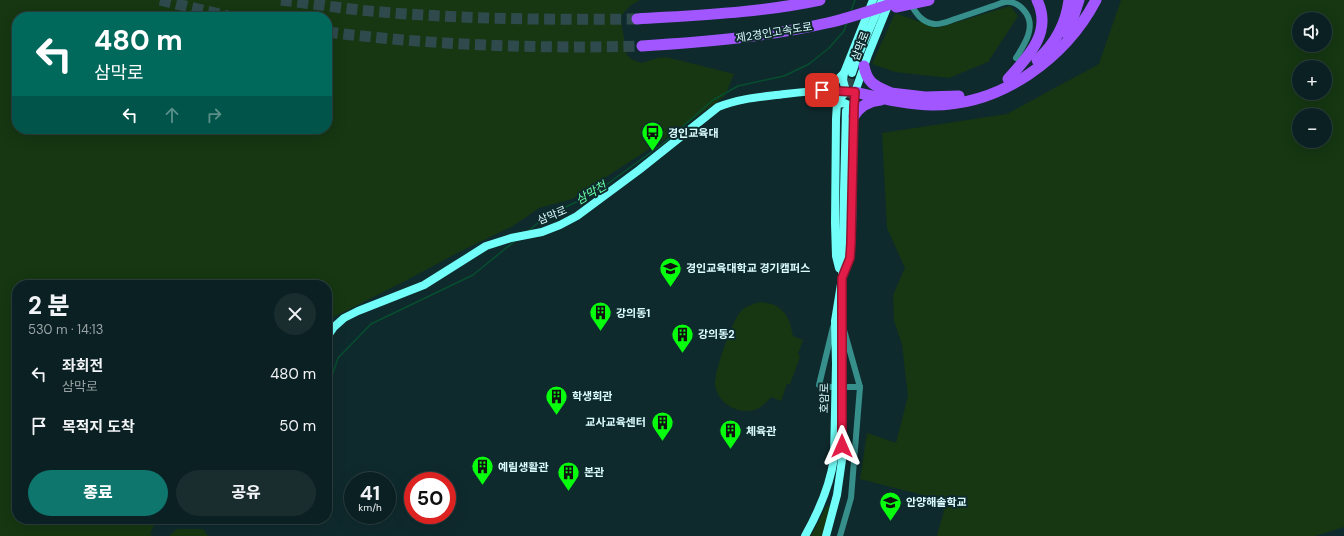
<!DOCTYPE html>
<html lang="ko">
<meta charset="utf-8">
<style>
:root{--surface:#0b2022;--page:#192d2f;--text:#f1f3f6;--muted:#9aa3a5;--line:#2b3e40;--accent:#0f766e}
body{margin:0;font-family:"DM Sans","Noto Sans KR",sans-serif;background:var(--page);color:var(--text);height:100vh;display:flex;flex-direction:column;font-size:15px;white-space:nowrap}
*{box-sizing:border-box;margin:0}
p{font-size:13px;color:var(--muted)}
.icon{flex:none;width:22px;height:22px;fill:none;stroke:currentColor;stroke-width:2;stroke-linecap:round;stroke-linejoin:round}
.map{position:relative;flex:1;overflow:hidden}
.drawer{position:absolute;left:12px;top:280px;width:320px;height:244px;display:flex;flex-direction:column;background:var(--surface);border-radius:16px;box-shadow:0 4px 16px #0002,0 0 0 1px var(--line)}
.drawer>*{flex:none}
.hud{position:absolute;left:12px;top:12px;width:320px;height:122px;border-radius:16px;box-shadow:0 4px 16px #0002,0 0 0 1px var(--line);background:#00695c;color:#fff;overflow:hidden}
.fabs{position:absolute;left:1292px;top:12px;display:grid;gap:8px}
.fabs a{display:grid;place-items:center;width:40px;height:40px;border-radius:50%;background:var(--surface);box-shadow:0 4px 16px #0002,0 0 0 1px var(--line);font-size:20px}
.speed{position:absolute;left:344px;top:472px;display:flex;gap:8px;font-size:20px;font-weight:700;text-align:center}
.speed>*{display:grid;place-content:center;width:52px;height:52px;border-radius:50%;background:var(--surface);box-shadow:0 4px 16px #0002,0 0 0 1px var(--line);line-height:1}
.speed small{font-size:10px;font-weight:400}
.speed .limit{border:6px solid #d22;background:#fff;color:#111}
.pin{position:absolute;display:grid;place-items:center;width:34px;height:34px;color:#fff;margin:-17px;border-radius:8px;box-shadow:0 2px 6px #0006}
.me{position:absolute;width:44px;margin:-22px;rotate:0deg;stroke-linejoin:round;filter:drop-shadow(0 0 3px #0008)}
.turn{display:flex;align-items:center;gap:14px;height:84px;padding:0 16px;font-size:18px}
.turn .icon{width:52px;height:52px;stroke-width:2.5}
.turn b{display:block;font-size:28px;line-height:34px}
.lanes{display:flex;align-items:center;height:38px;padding:0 16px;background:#0003;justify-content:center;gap:20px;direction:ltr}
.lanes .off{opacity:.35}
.round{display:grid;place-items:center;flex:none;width:42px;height:42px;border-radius:21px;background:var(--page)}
.head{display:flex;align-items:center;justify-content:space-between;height:68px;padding:0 16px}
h1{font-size:24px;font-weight:800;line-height:30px}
.cta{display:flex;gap:8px;margin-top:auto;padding:8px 16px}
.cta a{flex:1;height:46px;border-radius:24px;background:var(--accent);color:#fff;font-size:16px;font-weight:800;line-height:46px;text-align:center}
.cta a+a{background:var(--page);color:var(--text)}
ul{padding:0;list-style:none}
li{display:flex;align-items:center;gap:12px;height:52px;padding:0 16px}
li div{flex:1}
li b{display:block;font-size:15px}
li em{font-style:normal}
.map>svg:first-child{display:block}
.green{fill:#163712;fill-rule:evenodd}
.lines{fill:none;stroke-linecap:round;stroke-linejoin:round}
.stream{stroke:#074e2f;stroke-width:1.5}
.secondary-tunnel{stroke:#2e4a4c;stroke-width:8;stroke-dasharray:8 4;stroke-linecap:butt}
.highway-tunnel{stroke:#2e4a4c;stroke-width:11;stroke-dasharray:11 5.5;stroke-linecap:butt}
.street{stroke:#378f8c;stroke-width:6}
.secondary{stroke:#72fff9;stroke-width:8}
.highway{stroke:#a256ff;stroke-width:11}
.highway-bridge{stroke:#a256ff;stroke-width:11}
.route-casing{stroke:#92132f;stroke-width:10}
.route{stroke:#e11d48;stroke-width:7}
.labels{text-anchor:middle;stroke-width:4;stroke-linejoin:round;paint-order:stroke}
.street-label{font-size:11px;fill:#dbfdff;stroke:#0f2a2d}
.poi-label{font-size:11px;font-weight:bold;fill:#dbfdff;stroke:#0f2a2d;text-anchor:start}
.water-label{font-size:12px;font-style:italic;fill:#69ffa4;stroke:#0f2a2d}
</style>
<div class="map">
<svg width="1344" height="536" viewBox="0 0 1344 536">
<rect width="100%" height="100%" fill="#0f2a2d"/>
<g class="green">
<path d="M0,0H640L631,5L622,15L621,21L627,55L633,60L642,63L657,58L666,57L734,74L725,96L674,133L572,199L539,208L513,226L463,250L407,280L328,320L327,322V285H17V519H157L150,534L153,536H0ZM17,17H327V129H17Z"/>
<path d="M1121,0H1344V527L1315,536H937L944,511L934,498L860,479L867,433L896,443L908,396L902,344L894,321L893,295L905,268L887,228L882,133L1007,114L1099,64ZM1299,19H1325V45H1299ZM1299,67H1325V93H1299ZM1299,115H1325V141H1299Z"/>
<polygon points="1010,6 1018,16 988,62 949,78 895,72 872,64 895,13 937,28"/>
<path d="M760,302C782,303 790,316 793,336L803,340L798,354L800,357L790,384H787L781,401L771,397C767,402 763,406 757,409C739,416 718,404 715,385C714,372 732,321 741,311C746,306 753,304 760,302Z"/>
<polygon points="828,505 830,506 822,536 811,536 825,509"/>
<polygon points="177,529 203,529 208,536 169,536"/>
</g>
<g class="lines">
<g class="stream">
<polyline points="851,11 855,0"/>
<polyline points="527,232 545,217 595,193 665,142 713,100 738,86 784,76 809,64 829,48 844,31 847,22"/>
<polyline points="327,391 338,358 371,324 473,275 516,240"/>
</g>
<polyline class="secondary-tunnel" points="846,110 847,91 852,73"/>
<g class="highway-tunnel">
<polyline points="160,0 232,17"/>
<path d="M281,0C307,3 333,7 359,10C451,19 545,20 637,19"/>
<path d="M327,32C432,45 537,49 642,46"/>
</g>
<g class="street">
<path d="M910,3C916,13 921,22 934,24C941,25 949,21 955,19C967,15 979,11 990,7C995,6 1000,3 1005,2C1014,1 1021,6 1026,13C1036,28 1024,45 1016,58"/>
<polyline points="831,387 819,385 833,327"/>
<polyline points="848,387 860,387"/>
<polyline points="840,536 851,498 860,387 844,330"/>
</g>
<g class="secondary">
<polyline points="852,73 856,61 882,0"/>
<polyline points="846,91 843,80 844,73 873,0"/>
<polyline points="837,103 832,97 822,90 835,82 844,73"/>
<polyline points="837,104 844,103 853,107"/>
<polyline points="839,268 836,256 835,223 836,119 837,103 846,91"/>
<polyline points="842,272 846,111"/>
<path d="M327,337L334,327L344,318L358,311L424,285L486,246L511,238L542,232L560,225L577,216L639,170L718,107C740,98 762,97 785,94C808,91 831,89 855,92"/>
<path d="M805,536C819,511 830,486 834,458L836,364L835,321L842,278L850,258L852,228L853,107L855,92L868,55L889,3"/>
<polyline points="826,536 837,495 842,460 842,302"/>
</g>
<g class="highway">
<path d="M637,19C699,15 759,13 820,0"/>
<polyline points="1066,33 1073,18 1079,0"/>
<path d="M1037,60C1055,44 1066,24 1069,0"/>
<path d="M864,66C867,83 875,86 889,92"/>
<path d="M1008,79C1028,57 1053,32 1037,0"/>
<path d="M855,92C881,98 907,105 933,105C1001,105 1065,59 1096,0"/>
<polyline points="882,92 925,97 959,96"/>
<path d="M854,116C860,106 870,101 881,100"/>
</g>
<g class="highway-bridge">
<polyline points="896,7 929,0"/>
<path d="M642,46C704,42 766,37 827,23C853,17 878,8 903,0"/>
</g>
</g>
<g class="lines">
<defs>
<polyline id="route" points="822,90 855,92 854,107 851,243 850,258 842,278 842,446"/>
</defs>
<use href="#route" class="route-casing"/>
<use href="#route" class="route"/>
</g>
<defs>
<symbol id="bus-pin" viewBox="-11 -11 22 30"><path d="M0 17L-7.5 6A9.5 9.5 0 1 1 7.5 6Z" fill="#07ff0e" stroke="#0f2a2d"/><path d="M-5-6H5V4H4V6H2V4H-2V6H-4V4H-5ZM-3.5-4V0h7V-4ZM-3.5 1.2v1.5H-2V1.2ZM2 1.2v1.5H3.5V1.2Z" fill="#111"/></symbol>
<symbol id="university-pin" viewBox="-11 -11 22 30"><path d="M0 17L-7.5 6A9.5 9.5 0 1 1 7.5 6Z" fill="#07ff0e" stroke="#0f2a2d"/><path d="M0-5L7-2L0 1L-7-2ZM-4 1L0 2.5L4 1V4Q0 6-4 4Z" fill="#111"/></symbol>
<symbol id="building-pin" viewBox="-11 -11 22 30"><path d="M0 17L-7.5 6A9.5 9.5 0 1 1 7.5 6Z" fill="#07ff0e" stroke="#0f2a2d"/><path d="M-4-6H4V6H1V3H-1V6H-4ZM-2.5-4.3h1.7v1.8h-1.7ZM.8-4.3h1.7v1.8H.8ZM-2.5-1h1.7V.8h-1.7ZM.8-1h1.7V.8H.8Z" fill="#111"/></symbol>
<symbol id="school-pin" viewBox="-11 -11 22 30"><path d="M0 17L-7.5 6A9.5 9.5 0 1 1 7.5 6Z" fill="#07ff0e" stroke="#0f2a2d"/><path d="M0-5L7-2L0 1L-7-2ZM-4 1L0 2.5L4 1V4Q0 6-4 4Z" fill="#111"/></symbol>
</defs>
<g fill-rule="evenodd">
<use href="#bus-pin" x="640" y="120" width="25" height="34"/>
<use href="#university-pin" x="658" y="256" width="25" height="34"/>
<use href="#building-pin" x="588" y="300" width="25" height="34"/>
<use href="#building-pin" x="670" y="322" width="25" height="34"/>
<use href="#building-pin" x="544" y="384" width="25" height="34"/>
<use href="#building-pin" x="650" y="410" width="25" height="34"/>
<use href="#building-pin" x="718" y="418" width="25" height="34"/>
<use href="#building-pin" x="470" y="454" width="25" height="34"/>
<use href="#building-pin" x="556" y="460" width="25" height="34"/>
<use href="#school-pin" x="878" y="490" width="25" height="34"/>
</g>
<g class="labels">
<g class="street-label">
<text transform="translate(774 32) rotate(-9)" y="4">제2경인고속도로</text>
<text transform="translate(860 46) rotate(-69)" y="4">삼막로</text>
<text transform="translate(552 215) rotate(-23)" y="4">삼막로</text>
<text transform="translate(824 398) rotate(-89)" y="4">호암로</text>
</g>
<g class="poi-label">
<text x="668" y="137">경인교육대</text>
<text x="686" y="272">경인교육대학교 경기캠퍼스</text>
<text x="616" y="317">강의동1</text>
<text x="698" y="338">강의동2</text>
<text x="572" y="400">학생회관</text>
<text x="646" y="426" text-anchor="end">교사교육센터</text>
<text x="746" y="435">체육관</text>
<text x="498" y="471">예림생활관</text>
<text x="584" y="476">본관</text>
<text x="906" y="506">안양해솔학교</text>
</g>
<g class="water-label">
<text transform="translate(591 193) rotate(-30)" y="4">삼막천</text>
</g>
</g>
</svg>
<div class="fabs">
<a><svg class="icon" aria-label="sound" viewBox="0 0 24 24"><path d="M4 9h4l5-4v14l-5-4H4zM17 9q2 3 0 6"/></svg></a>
<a>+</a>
<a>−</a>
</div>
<div class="speed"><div>41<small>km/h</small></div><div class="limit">50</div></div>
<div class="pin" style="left:822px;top:90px;background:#d93025"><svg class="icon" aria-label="arrive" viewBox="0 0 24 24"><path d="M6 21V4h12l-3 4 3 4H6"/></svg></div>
<svg class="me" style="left:842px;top:446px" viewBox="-20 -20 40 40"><path d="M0-17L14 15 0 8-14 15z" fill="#e11d48" stroke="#fff" stroke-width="4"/></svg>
<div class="hud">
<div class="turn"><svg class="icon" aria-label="left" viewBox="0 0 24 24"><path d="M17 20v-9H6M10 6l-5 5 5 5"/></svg><div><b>480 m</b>삼막로</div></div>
<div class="lanes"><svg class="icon" aria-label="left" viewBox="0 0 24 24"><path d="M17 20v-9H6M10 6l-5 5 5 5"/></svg><svg class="icon off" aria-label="ahead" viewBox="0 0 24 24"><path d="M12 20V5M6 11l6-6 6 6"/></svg><svg class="icon off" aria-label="right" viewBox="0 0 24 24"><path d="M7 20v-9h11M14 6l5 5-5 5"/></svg></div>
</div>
<section class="drawer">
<div class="head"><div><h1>2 분</h1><p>530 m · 14:13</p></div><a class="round"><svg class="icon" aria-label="close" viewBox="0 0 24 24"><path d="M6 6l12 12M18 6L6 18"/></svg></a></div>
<ul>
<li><svg class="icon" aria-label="left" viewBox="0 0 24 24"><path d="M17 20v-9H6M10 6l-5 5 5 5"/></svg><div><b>좌회전</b><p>삼막로</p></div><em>480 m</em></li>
<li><svg class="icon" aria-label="arrive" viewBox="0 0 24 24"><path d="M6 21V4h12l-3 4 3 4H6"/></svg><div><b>목적지 도착</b></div><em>50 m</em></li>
</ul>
<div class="cta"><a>종료</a><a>공유</a></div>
</section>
</div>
